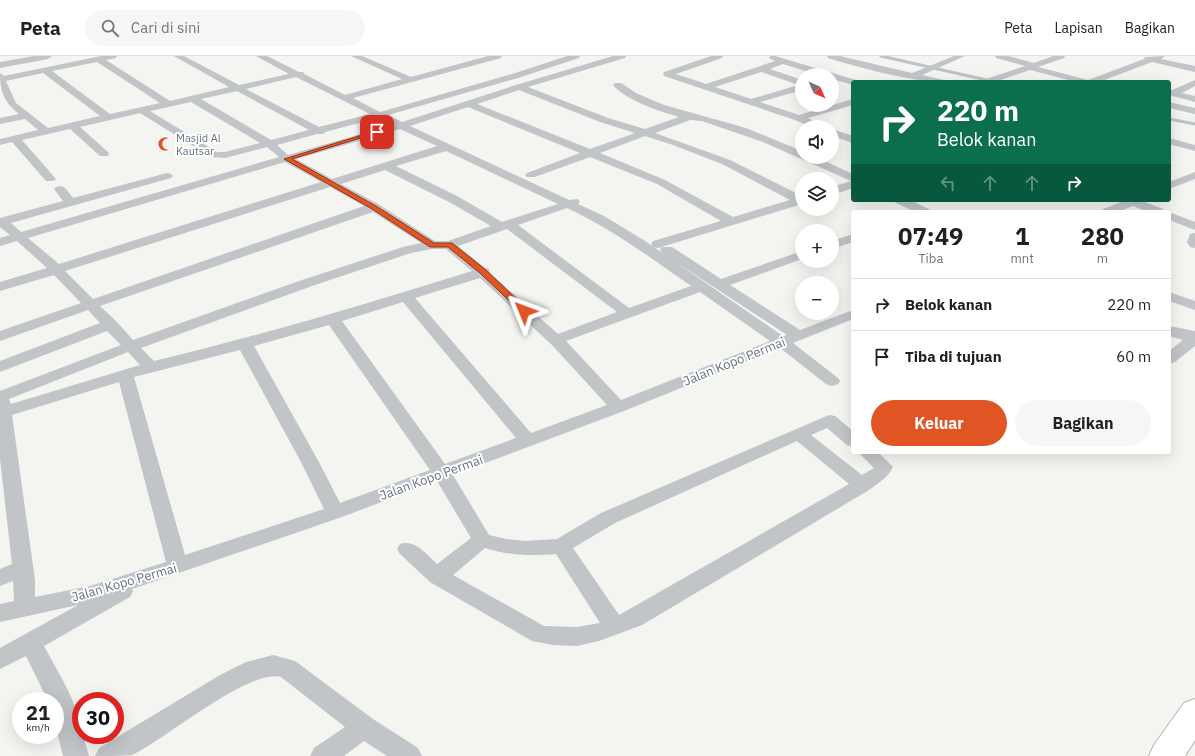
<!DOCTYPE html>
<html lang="id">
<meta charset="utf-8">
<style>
:root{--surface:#fff;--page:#f6f6f6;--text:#202124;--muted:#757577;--line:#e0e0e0;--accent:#e15524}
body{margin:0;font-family:"IBM Plex Sans",sans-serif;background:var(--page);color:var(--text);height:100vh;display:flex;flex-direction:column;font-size:15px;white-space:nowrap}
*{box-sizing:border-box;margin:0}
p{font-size:13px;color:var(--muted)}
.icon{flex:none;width:22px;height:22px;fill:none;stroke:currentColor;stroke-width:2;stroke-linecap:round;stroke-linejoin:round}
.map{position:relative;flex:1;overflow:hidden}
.side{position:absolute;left:851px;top:154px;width:320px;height:244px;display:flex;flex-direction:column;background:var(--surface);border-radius:4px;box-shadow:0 4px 16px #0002}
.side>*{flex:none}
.banner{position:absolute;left:851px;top:24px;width:320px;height:122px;border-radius:4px;box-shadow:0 4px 16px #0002;background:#0b6e4f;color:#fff;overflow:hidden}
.needle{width:26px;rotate:135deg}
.fabs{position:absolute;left:795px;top:12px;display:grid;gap:8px}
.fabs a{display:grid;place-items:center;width:44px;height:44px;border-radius:50%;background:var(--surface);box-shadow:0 4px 16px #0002;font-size:20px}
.speed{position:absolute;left:12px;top:636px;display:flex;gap:8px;font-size:20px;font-weight:700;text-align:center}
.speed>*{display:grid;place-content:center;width:52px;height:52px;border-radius:50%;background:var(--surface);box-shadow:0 4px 16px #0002;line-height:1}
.speed small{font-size:10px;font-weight:400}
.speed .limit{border:6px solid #d22;background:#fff;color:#111}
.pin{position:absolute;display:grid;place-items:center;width:34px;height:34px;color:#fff;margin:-17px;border-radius:8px;box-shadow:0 2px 6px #0006}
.me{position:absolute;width:44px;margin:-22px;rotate:314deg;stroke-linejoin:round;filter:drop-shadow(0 0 3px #0008)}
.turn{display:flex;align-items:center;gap:14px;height:84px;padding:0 20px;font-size:18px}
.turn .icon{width:52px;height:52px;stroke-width:2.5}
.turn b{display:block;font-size:28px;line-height:34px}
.lanes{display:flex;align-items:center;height:38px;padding:0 20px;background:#0003;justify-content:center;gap:20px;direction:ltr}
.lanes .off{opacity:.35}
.eta{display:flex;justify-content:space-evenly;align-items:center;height:68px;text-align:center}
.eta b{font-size:24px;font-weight:700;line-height:28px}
.primary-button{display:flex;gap:8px;margin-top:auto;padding:8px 20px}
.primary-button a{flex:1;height:46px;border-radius:24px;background:var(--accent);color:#fff;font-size:16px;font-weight:700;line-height:46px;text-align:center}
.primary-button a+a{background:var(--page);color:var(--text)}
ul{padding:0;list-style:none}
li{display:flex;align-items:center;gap:12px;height:52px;padding:0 20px;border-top:1px solid var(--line)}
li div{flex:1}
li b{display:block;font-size:15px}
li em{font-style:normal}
header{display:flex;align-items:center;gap:24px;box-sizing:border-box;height:56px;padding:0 20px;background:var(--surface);border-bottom:1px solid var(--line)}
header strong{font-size:19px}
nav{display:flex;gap:22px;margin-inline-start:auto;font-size:14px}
.search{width:280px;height:36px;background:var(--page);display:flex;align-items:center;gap:10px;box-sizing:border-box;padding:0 14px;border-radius:22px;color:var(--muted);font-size:15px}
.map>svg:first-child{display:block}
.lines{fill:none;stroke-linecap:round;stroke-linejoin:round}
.stream{stroke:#b9c3c8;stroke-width:3}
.highway-casing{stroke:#b4b7ba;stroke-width:2}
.street{fill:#c1c5c8;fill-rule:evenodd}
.highway{fill:#fff;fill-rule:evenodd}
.route{fill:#e15524;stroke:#923717}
.labels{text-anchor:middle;stroke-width:4;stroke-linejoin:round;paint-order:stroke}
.far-poi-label{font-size:11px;fill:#637381;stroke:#fff;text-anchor:start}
.street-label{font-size:13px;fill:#637381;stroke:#fff}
</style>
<header>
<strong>Peta</strong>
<div class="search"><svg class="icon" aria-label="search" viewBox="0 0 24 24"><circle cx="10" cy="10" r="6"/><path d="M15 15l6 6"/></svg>Cari di sini</div>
<nav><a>Peta</a><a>Lapisan</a><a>Bagikan</a></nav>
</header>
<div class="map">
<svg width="1195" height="700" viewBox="0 0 1195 700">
<rect width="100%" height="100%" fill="#f4f4f0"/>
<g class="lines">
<g class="stream">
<polyline points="881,0 995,26"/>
<polyline points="1169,63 1195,68"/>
</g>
<defs>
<polygon id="highway" points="1195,643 1195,684 1185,700 1149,700 1154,689 1184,647"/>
</defs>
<use href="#highway" class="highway-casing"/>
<g class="street">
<polygon points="34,0 52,0 48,3 0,12 0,6"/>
<path d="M101,0H117L116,2L106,4L170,45L229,31L174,0H184L239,29L289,18L256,0H267L299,16H303L304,18L345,39L402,23L351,0H362L411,21L488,0H502L501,2L353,42L380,56L512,18L567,0H580L579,2L518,22L388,59L402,66L516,29L613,0H626L625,2L528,31L608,62L645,73L679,61C659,55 627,45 613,29L615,27H621L636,37L664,49L746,72L802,95V101H816L853,118V132L832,139V131L851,125L763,86L702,65L690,64L655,77L730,104L802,140V148L658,192L653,191L651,188L653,185L721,165L657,128L590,101L535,121H527L525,119L527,117L580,97L468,51L410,70L569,144L578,143L580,146L578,148L604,160L645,185L783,280L787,279L662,197L660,194L662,191H672L721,223L802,195V203L730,229L800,274L853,254V263L793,287L838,322L840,325L838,328L832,330L826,328L780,292L624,355L453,419L489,479L506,483L525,485L557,483L601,457L829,359L835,360L853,375V391L847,389L827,372L811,379L862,419L874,412L858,396H878L893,411C888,422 878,427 869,434L642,569L599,585L577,590L553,589L532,585L430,526L400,498L397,493L400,488C415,483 426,498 437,508L471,482L437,425L342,461L132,533L133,535L130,541L44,590C57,615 81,650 81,679H83L89,700H63L55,667V645H48L26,600L0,613V592L78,549L0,566V548L14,545L13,525L0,530V513L12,508L0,403V335L121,289L107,275L0,316V305L100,267L88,254L0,285V275L81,247L54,219L0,235V226L47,212L17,185L0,190V182L10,179L0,171V162L63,145L54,133L56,131C65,128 68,136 73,142L167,117L171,118L173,120L171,122L11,167L21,176L279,101L267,91L225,102L211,101L140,57L80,71L108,96L109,98L108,100H100L70,73L22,84L56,123L54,125H46L12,86L0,89V83L38,74L25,63L0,68V62L19,58C4,46 0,36 0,17L4,20ZM97,6L160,47L110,58L52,15ZM43,17L100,60L48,72L16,47L6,25ZM296,21L370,58L319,71L246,33ZM519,34L600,66L635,77L590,93L477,48ZM237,35L309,74L271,84L201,43ZM191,46L260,87L225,96H217L150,55ZM378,62L392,69L288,99L277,89L317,78H324L325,76ZM400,73L437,90L332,123L296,103ZM645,80L673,89L722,108L790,144L733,161L665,124L600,97ZM446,95L558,148L502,166L457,140L396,110ZM285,106L321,126L59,208L28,182ZM385,114L449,146L491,170L448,185H435L378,148L341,128ZM330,131L364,150L93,243L65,215ZM567,152C612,173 651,202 691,230L629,252L518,169ZM373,156L421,187L403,191L302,224L133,284L116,265L100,250ZM507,173L617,256L558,278L490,217L489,213L485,212L458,190ZM432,193H446L472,215C367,248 262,279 154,305L141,292L312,230L411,197ZM480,222L553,290L607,349L531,377L415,242ZM700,236L770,285L621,344L566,285ZM403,246L516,382L445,408L342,265ZM329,269L430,414L340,447L320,408L254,290ZM240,294L302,408L324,453L185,499L134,321ZM128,296L140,309L11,348L9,343ZM119,326L166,506L90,530L35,541V524L12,359ZM797,385L849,428L619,559L573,492L615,467ZM485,492C512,500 528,500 556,498L600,567L577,571L544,570L453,519Z"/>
<path d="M711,0H723L722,2L676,18L706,28L775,5L769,2L770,0H775L856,24L858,26H853V29L832,23V19H818L783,8L770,13L802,24V34L760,46L799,59L853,43V49L808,62L824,71H811L795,64L664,20L663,18L664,16ZM761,16L799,29L751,43L715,31Z"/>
<path d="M827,0H840L912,17L954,0H965L922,19L944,24L946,26C910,26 862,12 828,2Z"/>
<polygon points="995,0 1009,0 1034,7 1053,0 1065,0 1064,2 1038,11 1088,24 1144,3 1145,1 1165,0 1161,3 1195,10 1195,16 1152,6 1099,26 1076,26 1030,14 995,26 981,26 983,24 1025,10 996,2"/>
<polygon points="1195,24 1195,30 1182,37 1195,40 1195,46 1169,39 1169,33 1172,34"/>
<polygon points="1169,46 1195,52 1195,58 1169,52"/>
<polygon points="832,73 853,80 853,87 832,80"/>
<polygon points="1169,82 1195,89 1195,95 1169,88"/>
<polygon points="1195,116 1195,123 1169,133 1169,126"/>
<polygon points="894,144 910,144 929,153 931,156 915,156 896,147"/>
<polygon points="1126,144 1143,144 1142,145 1163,153 1165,156 1148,156 1133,150 1118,156 1101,156 1103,153"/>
<polygon points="1169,156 1195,166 1195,174 1169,164"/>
<polygon points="1195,177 1195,192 1190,191 1187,186 1190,178"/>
<polygon points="853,178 853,186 832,193 832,185"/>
<polygon points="1169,236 1195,245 1195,254 1169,245"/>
<polygon points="1169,270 1195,275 1195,290 1175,306 1169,308 1169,295 1183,284 1169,280"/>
<path d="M273,599L295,605L373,663L418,692L422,700H387L364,685L344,700H310L314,692L345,671L281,621C247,613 166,683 132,699C124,700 104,700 95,700L99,692L220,619L246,606Z"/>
</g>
<use href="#highway" class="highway"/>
</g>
<polygon class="route" points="375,75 380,76 292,103 376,150 434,187 452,187 486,214 527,253 527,257 522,257 481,218 448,191 430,191 372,153 284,103"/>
<defs>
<symbol id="mosque-bare" viewBox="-9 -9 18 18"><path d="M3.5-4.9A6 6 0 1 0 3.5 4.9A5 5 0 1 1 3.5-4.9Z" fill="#e15524" stroke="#fff" stroke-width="2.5" paint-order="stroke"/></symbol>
</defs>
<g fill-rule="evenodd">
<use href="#mosque-bare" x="155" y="78" width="20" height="20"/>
</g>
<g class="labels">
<g class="far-poi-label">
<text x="176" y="86">Masjid Al<tspan x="176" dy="13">Kautsar</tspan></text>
</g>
<g class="street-label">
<text transform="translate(734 305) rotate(-22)" y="5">Jalan Kopo Permai</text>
<text transform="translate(431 421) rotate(-20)" y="5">Jalan Kopo Permai</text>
<text transform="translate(124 526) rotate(-16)" y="5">Jalan Kopo Permai</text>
</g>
</g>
</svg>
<div class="fabs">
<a><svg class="needle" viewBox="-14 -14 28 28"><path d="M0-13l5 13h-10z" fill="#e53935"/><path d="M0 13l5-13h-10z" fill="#757577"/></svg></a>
<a><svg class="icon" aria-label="sound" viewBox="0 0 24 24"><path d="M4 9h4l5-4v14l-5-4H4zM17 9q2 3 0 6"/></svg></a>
<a><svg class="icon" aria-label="layers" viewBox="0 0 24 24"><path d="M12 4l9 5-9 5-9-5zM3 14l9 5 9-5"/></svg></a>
<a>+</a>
<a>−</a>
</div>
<div class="speed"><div>21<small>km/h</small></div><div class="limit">30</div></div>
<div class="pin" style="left:377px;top:76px;background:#d93025"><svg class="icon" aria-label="arrive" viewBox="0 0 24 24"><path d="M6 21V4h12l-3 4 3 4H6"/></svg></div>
<svg class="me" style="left:524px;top:255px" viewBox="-20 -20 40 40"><path d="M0-17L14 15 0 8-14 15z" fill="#e15524" stroke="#fff" stroke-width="4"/></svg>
<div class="banner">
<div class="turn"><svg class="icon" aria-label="right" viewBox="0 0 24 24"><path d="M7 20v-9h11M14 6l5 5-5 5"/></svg><div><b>220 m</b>Belok kanan</div></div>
<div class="lanes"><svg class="icon off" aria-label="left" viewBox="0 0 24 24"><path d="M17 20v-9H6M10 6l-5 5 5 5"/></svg><svg class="icon off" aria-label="ahead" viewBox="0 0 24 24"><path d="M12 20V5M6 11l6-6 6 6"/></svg><svg class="icon off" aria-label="ahead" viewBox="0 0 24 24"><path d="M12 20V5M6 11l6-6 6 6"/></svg><svg class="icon" aria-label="right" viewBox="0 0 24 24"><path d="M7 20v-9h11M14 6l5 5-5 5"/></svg></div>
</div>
<section class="side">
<div class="eta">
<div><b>07:49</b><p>Tiba</p></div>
<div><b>1</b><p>mnt</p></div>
<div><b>280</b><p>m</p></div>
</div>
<ul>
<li><svg class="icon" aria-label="right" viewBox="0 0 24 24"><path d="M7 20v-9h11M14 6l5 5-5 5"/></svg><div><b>Belok kanan</b></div><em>220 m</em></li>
<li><svg class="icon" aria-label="arrive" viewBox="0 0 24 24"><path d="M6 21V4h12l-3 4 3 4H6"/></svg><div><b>Tiba di tujuan</b></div><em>60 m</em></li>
</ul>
<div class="primary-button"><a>Keluar</a><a>Bagikan</a></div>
</section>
</div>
